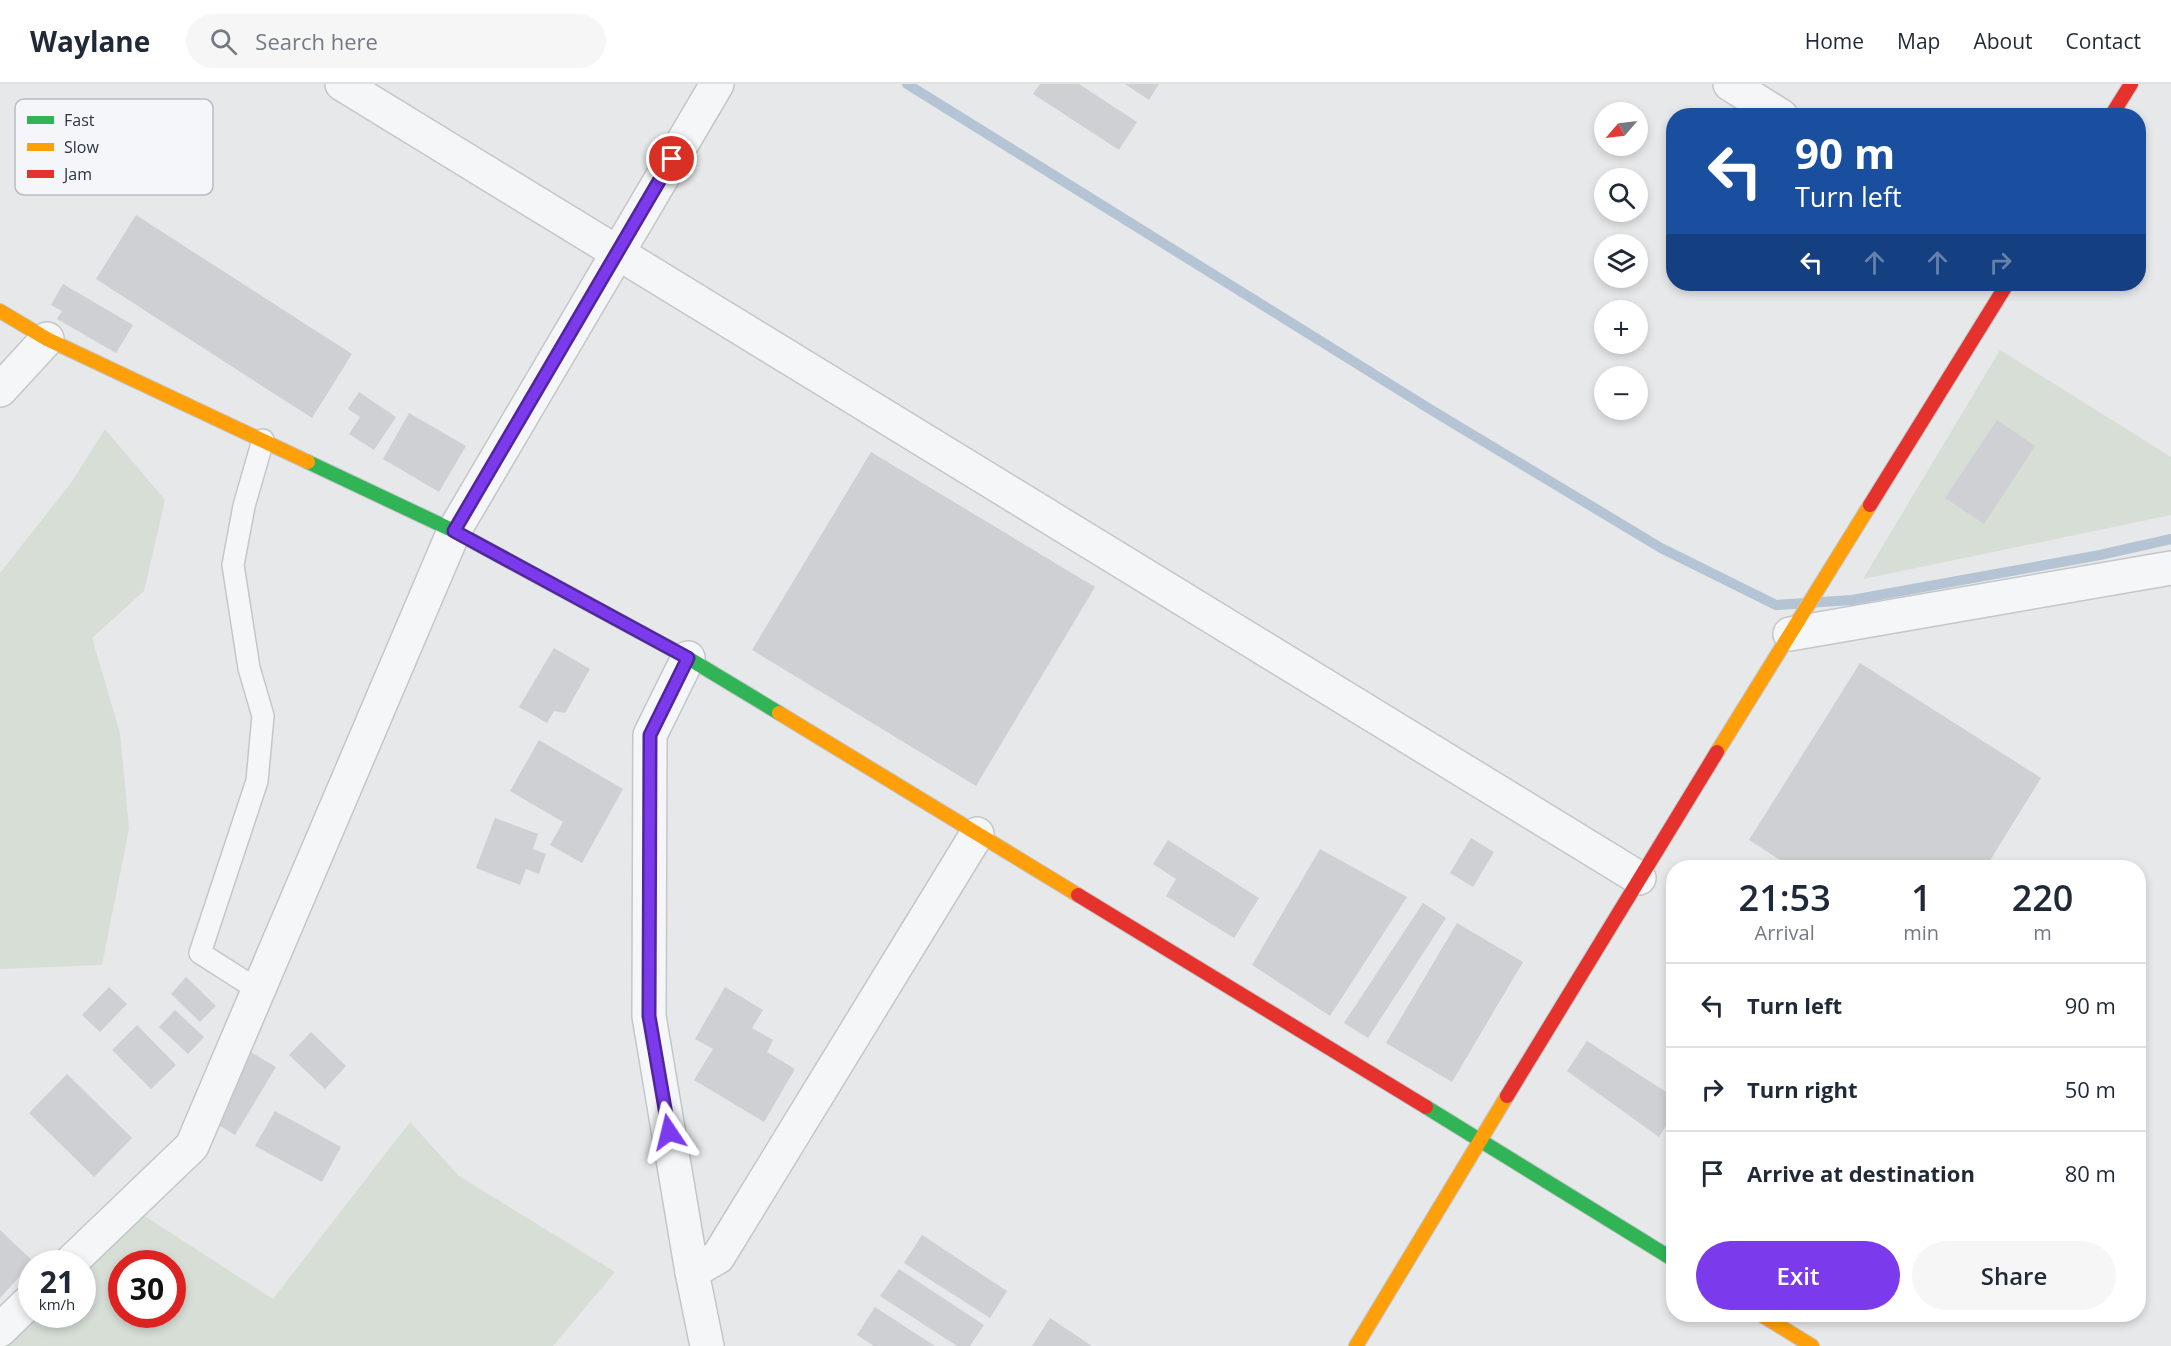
<!DOCTYPE html>
<meta charset="utf-8">
<style>
:root{--surface:#fff;--page:#f6f6f7;--text:#1f2937;--muted:#747a83;--line:#e0e1e3;--accent:#7c3aed}
body{margin:0;font-family:"Open Sans",sans-serif;background:var(--page);color:var(--text);height:100vh;display:flex;flex-direction:column;font-size:22px;white-space:nowrap}
*{box-sizing:border-box;margin:0}
p{font-size:20px;color:var(--muted)}
.icon{flex:none;width:33px;height:33px;fill:none;stroke:currentColor;stroke-width:2;stroke-linecap:round;stroke-linejoin:round}
.map{position:relative;flex:1;overflow:hidden}
.panel{position:absolute;left:1666px;top:776px;width:480px;height:462px;display:flex;flex-direction:column;background:var(--surface);border-radius:24px;box-shadow:0 3px 9px #0003}
.panel>*{flex:none}
.top-card{position:absolute;left:1666px;top:24px;width:480px;height:183px;border-radius:24px;box-shadow:0 3px 9px #0003;background:#1a4fa0;color:#fff;overflow:hidden}
.needle{width:39px;rotate:242deg}
.buttons{position:absolute;left:1594px;top:18px;display:grid;gap:12px}
.buttons a{display:grid;place-items:center;width:54px;height:54px;border-radius:50%;background:var(--surface);box-shadow:0 3px 9px #0003;font-size:30px}
.speed{position:absolute;left:18px;top:1166px;display:flex;gap:12px;font-size:30px;font-weight:700;text-align:center}
.speed>*{display:grid;place-content:center;width:78px;height:78px;border-radius:50%;background:var(--surface);box-shadow:0 3px 9px #0003;line-height:1}
.speed small{font-size:15px;font-weight:400}
.speed .limit{border:9px solid #d22;background:#fff;color:#111}
.pin{position:absolute;display:grid;place-items:center;width:51px;height:51px;color:#fff;margin:-26px;border:3px solid #fff;border-radius:50%;box-shadow:0 2px 6px #0007}
.me{position:absolute;width:66px;margin:-33px;rotate:350deg;stroke-linejoin:round;filter:drop-shadow(0 0 4px #0008)}
.turn{display:flex;align-items:center;gap:21px;height:126px;padding:0 30px;font-size:27px}
.turn .icon{width:78px;height:78px;stroke-width:2.5}
.turn b{display:block;font-size:42px;line-height:51px}
.lanes{display:flex;align-items:center;height:57px;padding:0 30px;background:#0003;justify-content:center;gap:30px;direction:ltr}
.lanes .off{opacity:.35}
.eta{display:flex;justify-content:space-evenly;align-items:center;height:102px;text-align:center}
.eta b{font-size:36px;font-weight:600;line-height:42px}
.action{display:flex;gap:12px;margin-top:auto;padding:12px 30px}
.action a{flex:1;height:69px;border-radius:36px;background:var(--accent);color:#fff;font-size:24px;font-weight:600;line-height:69px;text-align:center}
.action a+a{background:var(--page);color:var(--text)}
ul{padding:0;list-style:none}
li{display:flex;align-items:center;gap:18px;height:84px;padding:0 30px;border-top:2px solid var(--line)}
li div{flex:1}
li b{display:block;font-size:22px}
li em{font-style:normal}
header{display:flex;align-items:center;gap:36px;box-sizing:border-box;height:84px;padding:0 30px;background:var(--surface);border-bottom:2px solid var(--line)}
header strong{font-size:28px}
nav{display:flex;gap:33px;margin-inline-start:auto;font-size:21px}
.search{width:420px;height:54px;background:var(--page);display:flex;align-items:center;gap:15px;box-sizing:border-box;padding:0 21px;border-radius:33px;color:var(--muted);font-size:22px}
.map>svg:first-child{display:block}
.green{fill:#d6ded6;fill-rule:evenodd}
.lines{fill:none;stroke-linecap:round;stroke-linejoin:round}
.stream{stroke:#b4c4d5;stroke-width:10}
.building{fill:#ced0d3}
.lane-casing{stroke:#c4c6c8;stroke-width:24}
.street-casing{stroke:#c4c6c8;stroke-width:36}
.fast-casing{stroke:#c4c6c8;stroke-width:16}
.slow-casing{stroke:#c4c6c8;stroke-width:16}
.jam-casing{stroke:#c4c6c8;stroke-width:16}
.lane{stroke:#f5f6f7;stroke-width:21}
.street{stroke:#f5f6f7;stroke-width:33}
.fast{stroke:#30b455;stroke-width:14}
.slow{stroke:#ff9f0a;stroke-width:14}
.jam{stroke:#e5322d;stroke-width:14}
.route-casing{stroke:#51269a;stroke-width:15}
.route{stroke:#7c3aed;stroke-width:10}
.key{fill:#f4f6f9;stroke:#b8bcc3;stroke-width:1.5}
.key-label{font-size:16px;fill:#2b3445}
</style>
<header>
<strong>Waylane</strong>
<div class="search"><svg class="icon" aria-label="search" viewBox="0 0 24 24"><circle cx="10" cy="10" r="6"/><path d="M15 15l6 6"/></svg>Search here</div>
<nav><a>Home</a><a>Map</a><a>About</a><a>Contact</a></nav>
</header>
<div class="map">
<svg width="2171" height="1262" viewBox="0 0 2171 1262">
<rect width="100%" height="100%" fill="#e6e8ea"/>
<g class="green">
<polygon points="2000,266 2171,373 2171,431 1863,495"/>
<polygon points="105,345 165,416 144,507 92,554 120,649 129,745 102,881 0,885 0,489 71,399"/>
<path d="M410,1038L459,1092L615,1188L553,1262H0V1246L32,1230H82V1179L137,1127L273,1215ZM122,1179H172V1230H122Z"/>
</g>
<g class="lines">
<polyline class="stream" points="907,0 1433,327 1661,464 1776,521 1852,516 2100,471 2171,455"/>
</g>
<g class="building">
<polygon points="1040,0 1079,0 1137,38 1119,66 1033,10"/>
<polygon points="1125,0 1159,0 1149,16"/>
<polygon points="136,131 352,270 312,334 96,195"/>
<polygon points="63,200 133,241 116,269 57,235 62,227 51,221"/>
<polygon points="359,308 396,333 374,366 349,350 360,333 348,325"/>
<polygon points="409,329 466,362 439,408 383,375"/>
<polygon points="1997,336 2035,362 1984,440 1945,414"/>
<polygon points="871,368 1095,503 976,702 752,566"/>
<polygon points="554,564 590,585 565,629 554,627 547,639 519,623"/>
<polygon points="1860,579 2041,694 1986,783 1791,783 1749,756"/>
<polygon points="539,656 623,705 582,779 550,761 563,738 510,707"/>
<polygon points="495,734 538,750 533,765 546,770 539,790 526,785 520,801 476,784"/>
<polygon points="1471,754 1494,768 1473,803 1450,789"/>
<polygon points="1168,756 1259,814 1234,854 1166,812 1176,795 1153,780"/>
<polygon points="1320,765 1407,813 1330,932 1252,881"/>
<polygon points="1423,819 1446,834 1368,954 1344,939"/>
<polygon points="1457,839 1523,878 1452,998 1386,959"/>
<polygon points="186,893 216,922 200,938 171,910"/>
<polygon points="109,903 127,920 100,948 82,931"/>
<polygon points="725,903 763,926 752,944 773,956 767,968 795,985 764,1038 694,996 713,965 695,955"/>
<polygon points="175,926 204,953 188,970 159,943"/>
<polygon points="137,941 176,981 151,1005 112,966"/>
<polygon points="311,948 346,982 325,1005 289,971"/>
<polygon points="1587,957 1674,1013 1674,1028 1659,1053 1567,987"/>
<polygon points="249,967 276,983 235,1051 209,1035"/>
<polygon points="67,990 132,1054 94,1093 29,1029"/>
<polygon points="275,1027 341,1063 322,1098 255,1062"/>
<polygon points="0,1146 35,1179 32,1179 0,1214"/>
<polygon points="922,1151 1007,1207 990,1234 904,1179"/>
<polygon points="899,1185 984,1241 970,1262 957,1262 880,1212"/>
<polygon points="875,1223 935,1262 874,1262 857,1251"/>
<polygon points="1050,1234 1092,1262 1032,1262"/>
</g>
<g class="lines">
<defs>
<polyline id="lane" points="258,906 200,869 257,697 263,632 249,584 233,481 244,422 263,356"/>
<g id="street">
<polyline points="342,0 1639,794"/>
<polyline points="1730,0 1781,32"/>
<polyline points="0,306 47,255"/>
<polyline points="1790,550 2171,484"/>
<polyline points="688,574 650,651 649,932 692,1188 707,1262"/>
<polyline points="70,1179 192,1062 454,447 717,0"/>
<polyline points="692,1188 718,1173 977,750"/>
<polyline points="0,1246 32,1215"/>
</g>
<g id="fast">
<polyline points="308,378 454,447 688,574 779,629"/>
<polyline points="1426,1023 1674,1176"/>
</g>
<g id="slow">
<polyline points="0,227 47,255 308,378"/>
<polyline points="779,629 1078,811"/>
<polyline points="1717,668 1870,421"/>
<polyline points="1760,1230 1812,1262"/>
<polyline points="1356,1262 1507,1012"/>
</g>
<g id="jam">
<polyline points="2111,32 2131,0"/>
<polyline points="1870,421 2007,200"/>
<polyline points="1078,811 1426,1023"/>
<polyline points="1507,1012 1717,668"/>
</g>
</defs>
<use href="#lane" class="lane-casing"/>
<use href="#street" class="street-casing"/>
<use href="#fast" class="fast-casing"/>
<use href="#slow" class="slow-casing"/>
<use href="#jam" class="jam-casing"/>
<use href="#lane" class="lane"/>
<use href="#street" class="street"/>
<use href="#fast" class="fast"/>
<use href="#slow" class="slow"/>
<use href="#jam" class="jam"/>
</g>
<g class="lines">
<defs>
<polyline id="route" points="669,1048 649,932 650,651 688,574 454,447 672,75"/>
</defs>
<use href="#route" class="route-casing"/>
<use href="#route" class="route"/>
</g>
<rect x="15" y="15" width="198" height="96" rx="9" class="key"/>
<rect x="27" y="32" width="27" height="8" fill="#30b455"/>
<rect x="27" y="59" width="27" height="8" fill="#ff9f0a"/>
<rect x="27" y="86" width="27" height="8" fill="#e5322d"/>
<g class="key-label">
<text x="64" y="42">Fast</text>
<text x="64" y="69">Slow</text>
<text x="64" y="96">Jam</text>
</g>
</svg>
<div class="buttons">
<a><svg class="needle" viewBox="-14 -14 28 28"><path d="M0-13l5 13h-10z" fill="#e53935"/><path d="M0 13l5-13h-10z" fill="#747a83"/></svg></a>
<a><svg class="icon" aria-label="search" viewBox="0 0 24 24"><circle cx="10" cy="10" r="6"/><path d="M15 15l6 6"/></svg></a>
<a><svg class="icon" aria-label="layers" viewBox="0 0 24 24"><path d="M12 4l9 5-9 5-9-5zM3 14l9 5 9-5"/></svg></a>
<a>+</a>
<a>−</a>
</div>
<div class="speed"><div>21<small>km/h</small></div><div class="limit">30</div></div>
<div class="pin" style="left:672px;top:75px;background:#d93025"><svg class="icon" aria-label="arrive" viewBox="0 0 24 24"><path d="M6 21V4h12l-3 4 3 4H6"/></svg></div>
<svg class="me" style="left:669px;top:1048px" viewBox="-20 -20 40 40"><path d="M0-17L14 15 0 8-14 15z" fill="#7c3aed" stroke="#fff" stroke-width="4"/></svg>
<div class="top-card">
<div class="turn"><svg class="icon" aria-label="left" viewBox="0 0 24 24"><path d="M17 20v-9H6M10 6l-5 5 5 5"/></svg><div><b>90 m</b>Turn left</div></div>
<div class="lanes"><svg class="icon" aria-label="left" viewBox="0 0 24 24"><path d="M17 20v-9H6M10 6l-5 5 5 5"/></svg><svg class="icon off" aria-label="ahead" viewBox="0 0 24 24"><path d="M12 20V5M6 11l6-6 6 6"/></svg><svg class="icon off" aria-label="ahead" viewBox="0 0 24 24"><path d="M12 20V5M6 11l6-6 6 6"/></svg><svg class="icon off" aria-label="right" viewBox="0 0 24 24"><path d="M7 20v-9h11M14 6l5 5-5 5"/></svg></div>
</div>
<section class="panel">
<div class="eta">
<div><b>21:53</b><p>Arrival</p></div>
<div><b>1</b><p>min</p></div>
<div><b>220</b><p>m</p></div>
</div>
<ul>
<li><svg class="icon" aria-label="left" viewBox="0 0 24 24"><path d="M17 20v-9H6M10 6l-5 5 5 5"/></svg><div><b>Turn left</b></div><em>90 m</em></li>
<li><svg class="icon" aria-label="right" viewBox="0 0 24 24"><path d="M7 20v-9h11M14 6l5 5-5 5"/></svg><div><b>Turn right</b></div><em>50 m</em></li>
<li><svg class="icon" aria-label="arrive" viewBox="0 0 24 24"><path d="M6 21V4h12l-3 4 3 4H6"/></svg><div><b>Arrive at destination</b></div><em>80 m</em></li>
</ul>
<div class="action"><a>Exit</a><a>Share</a></div>
</section>
</div>
